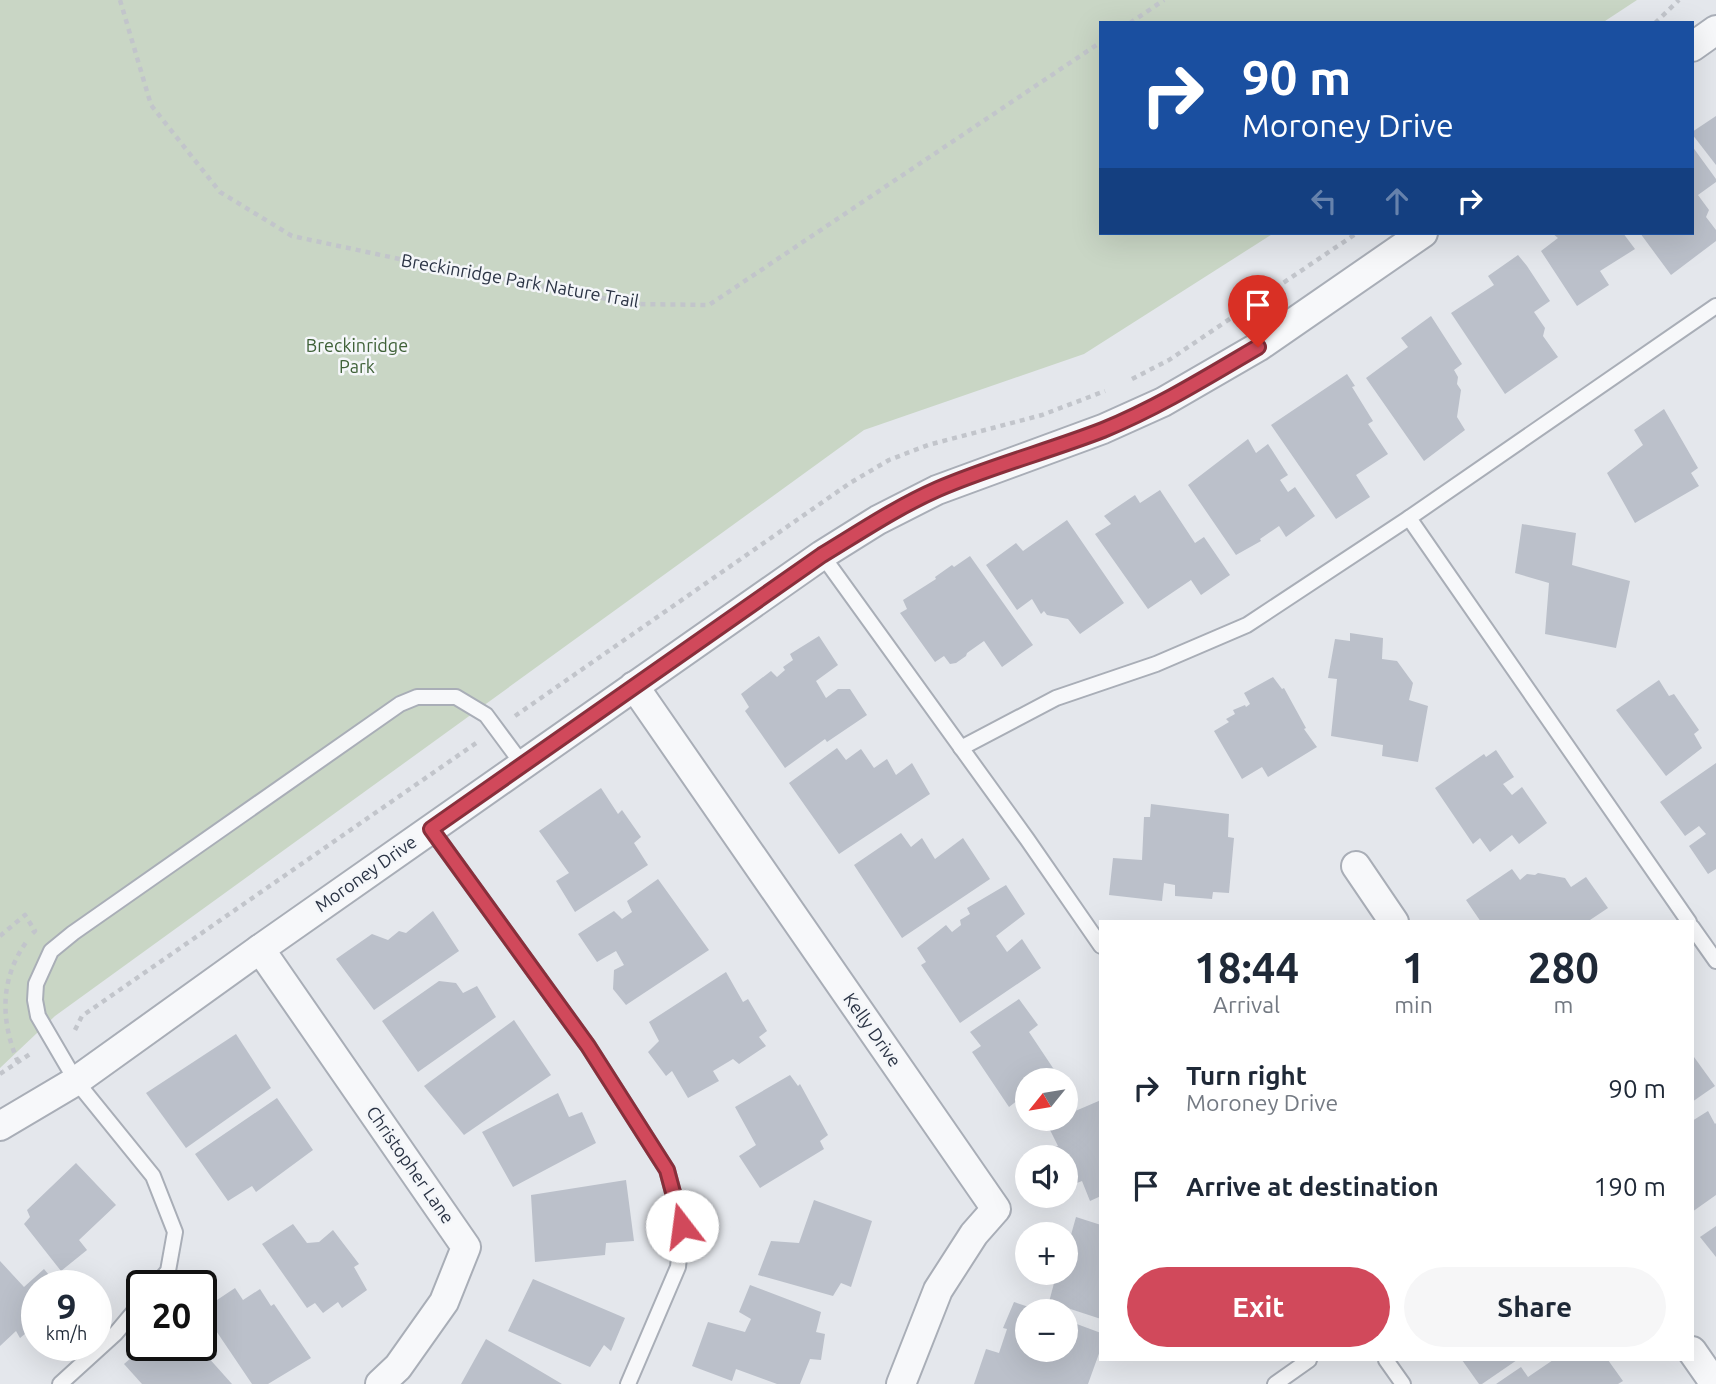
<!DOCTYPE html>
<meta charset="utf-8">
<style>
:root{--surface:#fff;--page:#f6f6f7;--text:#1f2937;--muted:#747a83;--accent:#d1495b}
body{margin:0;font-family:Ubuntu,sans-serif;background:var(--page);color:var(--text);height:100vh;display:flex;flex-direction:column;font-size:26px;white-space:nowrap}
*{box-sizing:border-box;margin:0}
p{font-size:23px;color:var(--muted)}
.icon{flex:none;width:38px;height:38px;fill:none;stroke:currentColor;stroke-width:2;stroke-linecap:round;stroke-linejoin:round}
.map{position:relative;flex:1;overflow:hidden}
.panel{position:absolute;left:1099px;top:920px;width:595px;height:441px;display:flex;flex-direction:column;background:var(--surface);border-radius:0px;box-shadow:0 7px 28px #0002}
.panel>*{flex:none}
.hud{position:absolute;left:1099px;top:21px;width:595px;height:214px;border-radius:0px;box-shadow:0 7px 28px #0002;background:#1a4fa0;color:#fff;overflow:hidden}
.needle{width:46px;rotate:240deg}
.buttons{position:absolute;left:1015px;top:1068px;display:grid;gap:14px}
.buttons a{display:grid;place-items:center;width:63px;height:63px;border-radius:50%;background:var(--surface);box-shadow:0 7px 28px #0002;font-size:35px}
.speed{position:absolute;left:21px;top:1270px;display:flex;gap:14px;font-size:35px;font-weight:700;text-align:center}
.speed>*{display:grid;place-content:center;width:91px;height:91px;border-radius:50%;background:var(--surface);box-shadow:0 7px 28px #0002;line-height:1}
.speed small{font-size:18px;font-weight:400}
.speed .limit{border:4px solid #111;border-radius:10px;background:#fff;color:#111}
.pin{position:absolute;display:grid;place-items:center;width:60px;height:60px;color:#fff;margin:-72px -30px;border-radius:50% 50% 50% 0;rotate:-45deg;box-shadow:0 0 7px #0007}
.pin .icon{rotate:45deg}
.me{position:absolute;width:77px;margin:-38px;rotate:345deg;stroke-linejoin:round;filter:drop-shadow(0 0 5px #0008)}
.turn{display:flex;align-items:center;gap:24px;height:147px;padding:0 28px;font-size:32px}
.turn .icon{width:91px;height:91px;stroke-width:2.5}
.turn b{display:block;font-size:49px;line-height:60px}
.lanes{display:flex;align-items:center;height:66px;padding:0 28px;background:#0003;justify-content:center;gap:35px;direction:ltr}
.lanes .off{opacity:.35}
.eta{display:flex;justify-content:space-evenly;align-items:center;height:119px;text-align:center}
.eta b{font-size:42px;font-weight:600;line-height:49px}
.action{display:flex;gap:14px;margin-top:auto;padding:14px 28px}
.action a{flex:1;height:80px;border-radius:42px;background:var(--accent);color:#fff;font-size:28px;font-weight:600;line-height:80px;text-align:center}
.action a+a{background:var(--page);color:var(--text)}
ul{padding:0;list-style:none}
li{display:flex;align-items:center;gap:21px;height:98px;padding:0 28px}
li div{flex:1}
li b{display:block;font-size:26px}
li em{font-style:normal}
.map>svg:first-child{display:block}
.green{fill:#c9d6c5}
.building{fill:#bbc0ca}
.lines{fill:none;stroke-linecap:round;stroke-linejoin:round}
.service-casing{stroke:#a9aeb7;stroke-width:18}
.minor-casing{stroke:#a9aeb7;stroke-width:32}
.path{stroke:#c2c5cb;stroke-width:4.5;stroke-dasharray:5 5;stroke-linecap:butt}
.service{stroke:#f7f8fa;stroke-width:14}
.minor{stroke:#f7f8fa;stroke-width:28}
.route-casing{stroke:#882f3b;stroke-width:18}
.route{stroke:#d1495b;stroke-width:12}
.labels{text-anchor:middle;stroke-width:5;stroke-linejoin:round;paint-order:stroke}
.street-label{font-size:18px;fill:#2b3445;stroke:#f4f6f9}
.park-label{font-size:18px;fill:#3f6138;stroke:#f4f6f9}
</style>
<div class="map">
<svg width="1716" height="1384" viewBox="0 0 1716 1384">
<rect width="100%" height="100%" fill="#e4e7ec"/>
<polygon class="green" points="0,0 1637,0 1602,23 1101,23 1101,233 1274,233 1084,354 864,430 55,1016 0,1068"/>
<g class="building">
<polygon points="1716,116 1716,165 1692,134 1692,132"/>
<polygon points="1692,146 1716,179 1716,182 1698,195 1709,210 1706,217 1716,230 1716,241 1671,275 1640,233 1692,233"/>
<polygon points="1552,233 1623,233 1635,249 1600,271 1609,285 1577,306 1541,251 1558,238"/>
<polygon points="1518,255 1527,266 1550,301 1534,312 1545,328 1543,336 1558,357 1505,394 1451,313 1494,285 1488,276"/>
<polygon points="1431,316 1462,364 1454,370 1458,377 1457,384 1461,390 1457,417 1465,430 1424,461 1366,378 1408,347 1401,338"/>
<polygon points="1347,374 1355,386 1352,387 1373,421 1368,424 1388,454 1356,475 1370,497 1336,519 1271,425"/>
<polygon points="1664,409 1698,468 1691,473 1699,486 1635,523 1607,473 1643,445 1634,430"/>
<polygon points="1248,439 1256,453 1268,444 1288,475 1280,480 1288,492 1295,487 1315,516 1286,537 1279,526 1260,539 1261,541 1236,555 1188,485"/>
<polygon points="1160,490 1195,543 1204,537 1230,575 1201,595 1191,580 1148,609 1095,534 1111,524 1104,516 1135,495 1140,503"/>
<polygon points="1067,520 1124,603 1080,634 1068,619 1047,615 1044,611 1041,614 1032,599 1017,610 986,565 1016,543 1023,551"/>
<polygon points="1522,524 1576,533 1572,565 1630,581 1616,648 1545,634 1549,583 1515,573"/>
<polygon points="970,556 1033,645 1002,667 984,641 967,653 966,656 956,663 950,664 944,656 935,662 900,613 907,609 903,600 936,579 935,577 952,565 954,567"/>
<polygon points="1350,633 1383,638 1382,659 1397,661 1413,683 1409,700 1428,706 1418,762 1382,756 1383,745 1331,736 1337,679 1328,678 1335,639 1350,641"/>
<polygon points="819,636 838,665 816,681 826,698 838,689 850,689 867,715 827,742 825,739 785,768 745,711 749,707 741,694 771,671 777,677 785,670 783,667 793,660 790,654"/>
<polygon points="1273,677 1282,689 1284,688 1306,728 1304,729 1317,747 1268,777 1262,767 1242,779 1214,731 1229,722 1226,719 1235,714 1233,710 1245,705 1246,707 1250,704 1244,693"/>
<polygon points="1659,680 1669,696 1674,694 1699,730 1694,734 1702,748 1666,776 1616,710"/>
<polygon points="837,748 846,760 861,749 874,768 887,759 896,775 912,763 930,794 839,854 789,783"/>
<polygon points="1496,750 1514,777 1503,784 1512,795 1522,787 1547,823 1519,844 1512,835 1490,852 1480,838 1473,844 1435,788 1484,754 1486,757"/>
<polygon points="1716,763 1716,869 1708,874 1689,846 1706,834 1699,826 1685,836 1660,802"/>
<polygon points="601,788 618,814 622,810 641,837 634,843 648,865 575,912 556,881 569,873 539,831"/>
<polygon points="1151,804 1229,814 1228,837 1234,838 1229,893 1213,892 1212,899 1175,896 1175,885 1164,883 1162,901 1109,895 1113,858 1142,860 1144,817 1150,817"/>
<polygon points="901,833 911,847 922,838 935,859 963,838 990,879 902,938 854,865"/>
<polygon points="1512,869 1520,880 1527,874 1535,875 1538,873 1565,878 1571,887 1586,877 1608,908 1587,922 1481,922 1466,900"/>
<polygon points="658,879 709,950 626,1005 613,989 614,970 624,965 616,951 597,962 578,934 614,911 622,919 632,912 627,901"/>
<polygon points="1006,885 1025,914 996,936 1007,952 1022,939 1041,968 960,1023 921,965 926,962 917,948 946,925 952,932 961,925 960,920 970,914 967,908"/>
<polygon points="433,911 459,951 374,1010 336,959 372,934 388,940 399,931 406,933"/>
<polygon points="726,972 743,1002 748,999 767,1031 759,1037 766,1046 739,1064 733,1059 713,1071 719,1081 688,1098 672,1071 666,1076 648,1052 659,1041 649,1022"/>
<polygon points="439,981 456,983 463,993 477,986 496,1017 418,1072 382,1021"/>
<polygon points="1019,999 1038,1025 1029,1032 1055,1071 1044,1080 1027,1080 1027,1093 1009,1107 972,1052 981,1046 970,1032"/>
<polygon points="514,1020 551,1075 464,1135 424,1086"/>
<polygon points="236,1034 271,1088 186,1148 146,1093"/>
<polygon points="1694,1057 1715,1086 1692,1102 1692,1058"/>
<polygon points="790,1075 798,1086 800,1084 828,1135 820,1141 824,1149 760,1188 739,1156 756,1145 735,1107"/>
<polygon points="558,1093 569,1117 582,1112 596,1143 513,1187 482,1132"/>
<polygon points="277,1098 313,1150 256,1192 252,1186 228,1201 195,1154"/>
<polygon points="1101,1100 1101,1196 1090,1201 1082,1181 1077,1183 1069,1165 1066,1167 1066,1157 1059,1157 1055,1147 1058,1146 1050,1130 1052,1129 1049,1123 1059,1118 1066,1118 1066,1115"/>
<polygon points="1708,1111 1715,1124 1716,1123 1716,1195 1692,1212 1692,1121"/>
<polygon points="76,1163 116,1205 79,1240 87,1250 61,1271 24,1224 30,1217 27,1210"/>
<polygon points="626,1180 634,1241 606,1243 605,1255 535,1262 531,1195"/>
<polygon points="814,1200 872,1221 851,1287 841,1283 833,1296 758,1275 771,1241 799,1243"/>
<polygon points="1076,1217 1101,1225 1101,1319 1049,1302 1057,1272 1066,1272 1066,1242 1069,1242"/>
<polygon points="293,1224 307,1243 319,1242 333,1230 359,1264 354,1267 367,1290 342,1308 338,1302 323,1313 315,1303 307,1308 262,1244"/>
<polygon points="1716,1226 1716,1257 1700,1237"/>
<polygon points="0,1261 24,1287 44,1269 58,1286 37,1286 37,1324 20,1338 16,1331 0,1346"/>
<polygon points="533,1279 625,1318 611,1351 604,1345 590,1367 508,1331"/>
<polygon points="750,1285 821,1312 816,1332 825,1334 821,1360 810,1359 800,1384 777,1384 736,1369 732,1381 692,1366 708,1322 745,1332 751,1319 739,1312"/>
<polygon points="235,1288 243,1300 260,1289 271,1306 274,1304 311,1358 268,1384 252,1384 202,1310"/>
<polygon points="1014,1302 1038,1310 1027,1311 1027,1349 1066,1349 1066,1320 1101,1333 1101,1348 1088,1384 974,1384 986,1349 999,1353 1007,1329 1003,1328"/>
<polygon points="486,1339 562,1384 461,1384"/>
<polygon points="145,1346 198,1346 232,1384 142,1384 124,1364"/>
<polygon points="1462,1360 1517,1360 1482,1384 1479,1384"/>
<polygon points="1553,1360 1608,1360 1623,1381 1618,1384 1496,1384 1521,1367 1528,1377"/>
</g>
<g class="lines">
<defs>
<g id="service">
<polyline points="822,555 1027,839 1101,946"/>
<polyline points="961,748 1056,698 1156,664 1247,625 1409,518"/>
<polyline points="431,829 588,1046 667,1170 682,1226 678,1267 628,1384"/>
<polyline points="1689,922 1409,518 1716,306"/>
<polyline points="1692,927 1716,961"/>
<polyline points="155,1286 168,1271 175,1232 153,1176 76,1081 38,1016 35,1000 36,984 51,951 73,933 400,704 417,697 456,697 486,715 523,765"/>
<polyline points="1386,1360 1403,1384"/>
<polyline points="60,1384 116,1333 142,1302"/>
<polyline points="1275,1384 1309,1360"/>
</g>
<g id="minor">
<polyline points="1692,47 1716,30"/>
<polyline points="634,686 996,1209 974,1234 938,1290 901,1384"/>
<polyline points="1356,866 1394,922"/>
<polyline points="260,949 466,1247 444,1302 398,1367 380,1384"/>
<polyline points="0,1126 76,1081 260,949 822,555 878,520 937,490 1103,429 1163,402 1258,347 1423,233"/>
<polyline points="1692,1351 1715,1384"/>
</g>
</defs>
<use href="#service" class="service-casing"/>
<use href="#minor" class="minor-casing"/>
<g class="path">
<polyline points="120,0 151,105 220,192 292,236 423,264 634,304 709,305 1101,42"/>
<polyline points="1130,23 1164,0"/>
<polyline points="1655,23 1679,0"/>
<polyline points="1132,379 1169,360 1357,233"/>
<polyline points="515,716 850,483 889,460 928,445 1042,415 1105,391"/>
<polyline points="0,936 25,915 35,931 32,934"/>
<polyline points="75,1030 82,1016 479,741"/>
<path d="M18,1062C0,1020 0,978 27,941"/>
<polyline points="0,1074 33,1052"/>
</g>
<use href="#service" class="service"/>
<use href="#minor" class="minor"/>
</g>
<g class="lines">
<defs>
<path id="route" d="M682,1226L667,1170L588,1046L431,829L822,555C860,532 897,507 938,489C991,466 1049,451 1103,430C1157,408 1207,377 1258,347"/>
</defs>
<use href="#route" class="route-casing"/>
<use href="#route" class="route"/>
</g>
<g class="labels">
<g class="street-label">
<text transform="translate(520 281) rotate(10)" y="6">Breckinridge Park Nature Trail</text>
<text transform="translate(366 874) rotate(-35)" y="6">Moroney Drive</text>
<text transform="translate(872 1030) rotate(55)" y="6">Kelly Drive</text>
<text transform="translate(410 1165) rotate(55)" y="6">Christopher Lane</text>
</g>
<g class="park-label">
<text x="357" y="352">Breckinridge<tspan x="357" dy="21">Park</tspan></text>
</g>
</g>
</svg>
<div class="buttons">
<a><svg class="needle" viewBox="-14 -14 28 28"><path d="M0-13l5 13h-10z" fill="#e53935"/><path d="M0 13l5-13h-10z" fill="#747a83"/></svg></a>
<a><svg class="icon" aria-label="sound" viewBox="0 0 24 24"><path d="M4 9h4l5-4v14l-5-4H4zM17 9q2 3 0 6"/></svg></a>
<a>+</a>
<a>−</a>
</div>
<div class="speed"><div>9<small>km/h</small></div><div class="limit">20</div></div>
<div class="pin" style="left:1258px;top:347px;background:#d93025"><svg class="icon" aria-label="arrive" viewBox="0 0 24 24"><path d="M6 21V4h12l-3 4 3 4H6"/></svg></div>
<svg class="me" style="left:682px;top:1226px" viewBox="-20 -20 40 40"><circle r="19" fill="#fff"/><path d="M0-13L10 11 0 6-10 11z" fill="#d1495b"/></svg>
<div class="hud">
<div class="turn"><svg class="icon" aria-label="right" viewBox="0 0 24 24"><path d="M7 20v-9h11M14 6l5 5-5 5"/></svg><div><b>90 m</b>Moroney Drive</div></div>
<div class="lanes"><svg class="icon off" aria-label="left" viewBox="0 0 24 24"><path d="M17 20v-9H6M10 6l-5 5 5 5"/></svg><svg class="icon off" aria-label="ahead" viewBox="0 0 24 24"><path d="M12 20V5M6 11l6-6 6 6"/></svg><svg class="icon" aria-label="right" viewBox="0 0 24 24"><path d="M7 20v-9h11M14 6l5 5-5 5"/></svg></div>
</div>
<section class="panel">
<div class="eta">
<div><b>18:44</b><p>Arrival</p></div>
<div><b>1</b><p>min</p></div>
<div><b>280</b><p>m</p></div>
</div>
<ul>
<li><svg class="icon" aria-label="right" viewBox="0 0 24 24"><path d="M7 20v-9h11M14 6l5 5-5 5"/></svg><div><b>Turn right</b><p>Moroney Drive</p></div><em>90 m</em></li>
<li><svg class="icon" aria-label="arrive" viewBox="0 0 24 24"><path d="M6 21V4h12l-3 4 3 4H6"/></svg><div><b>Arrive at destination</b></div><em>190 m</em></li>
</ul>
<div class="action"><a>Exit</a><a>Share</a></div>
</section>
</div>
